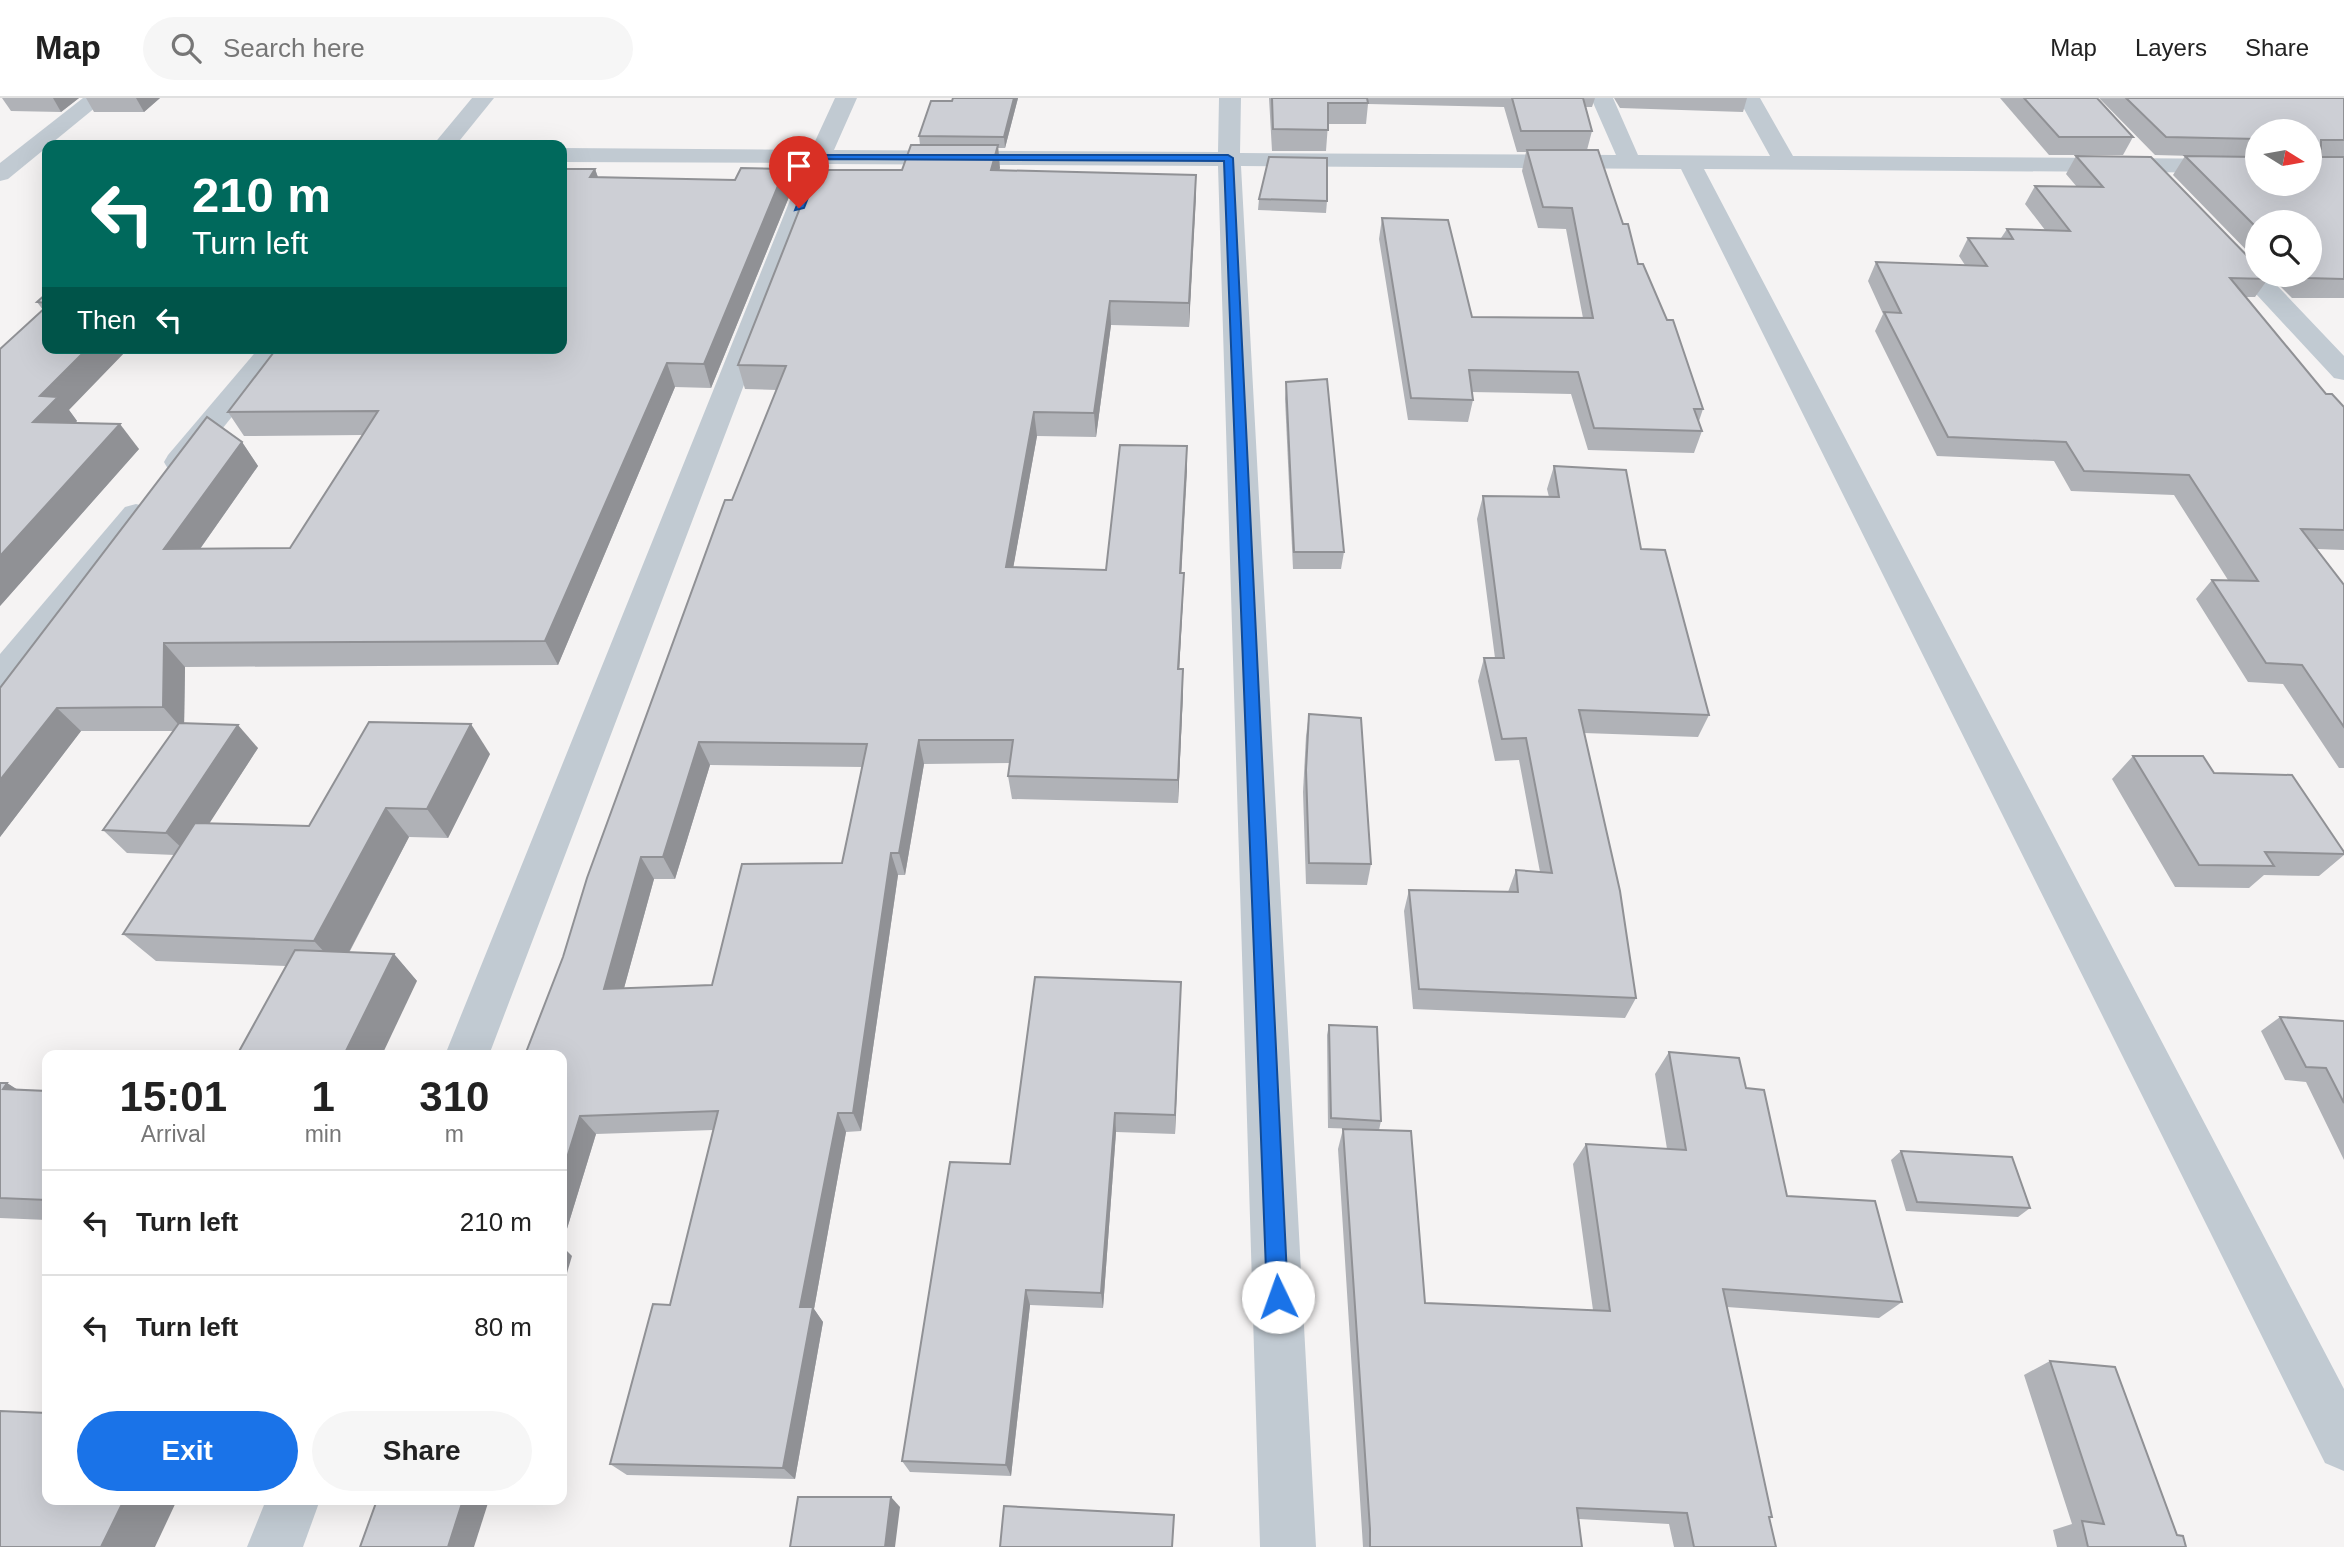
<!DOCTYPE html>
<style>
:root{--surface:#fff;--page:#f6f6f6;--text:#222;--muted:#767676;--line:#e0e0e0;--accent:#1a73e8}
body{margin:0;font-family:Arial,sans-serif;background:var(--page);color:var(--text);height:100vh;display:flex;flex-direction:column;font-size:26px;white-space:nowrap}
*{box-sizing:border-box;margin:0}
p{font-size:23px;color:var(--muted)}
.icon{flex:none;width:38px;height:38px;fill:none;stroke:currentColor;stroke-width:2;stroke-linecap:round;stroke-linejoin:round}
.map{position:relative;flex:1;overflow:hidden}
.panel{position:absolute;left:42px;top:952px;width:525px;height:455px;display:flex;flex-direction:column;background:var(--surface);border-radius:14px;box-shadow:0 7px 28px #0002}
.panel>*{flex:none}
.hud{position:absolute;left:42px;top:42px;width:525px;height:214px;border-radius:14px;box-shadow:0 7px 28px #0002;background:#00695c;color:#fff;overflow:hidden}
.needle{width:46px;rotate:101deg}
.controls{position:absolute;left:2245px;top:21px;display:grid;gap:14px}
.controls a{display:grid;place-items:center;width:77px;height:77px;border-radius:50%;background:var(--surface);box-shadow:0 7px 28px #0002;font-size:35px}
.pin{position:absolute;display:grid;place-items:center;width:60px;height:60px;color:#fff;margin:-72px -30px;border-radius:50% 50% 50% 0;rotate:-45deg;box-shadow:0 0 7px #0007}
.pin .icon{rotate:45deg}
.me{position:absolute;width:77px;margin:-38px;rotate:357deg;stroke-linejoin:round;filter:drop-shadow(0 0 5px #0008)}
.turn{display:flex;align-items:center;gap:24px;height:147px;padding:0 35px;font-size:32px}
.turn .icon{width:91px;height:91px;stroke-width:2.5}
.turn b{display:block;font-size:49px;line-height:60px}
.then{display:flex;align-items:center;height:66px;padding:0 35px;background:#0003;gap:14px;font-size:26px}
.eta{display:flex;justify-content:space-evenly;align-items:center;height:119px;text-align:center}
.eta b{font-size:42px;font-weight:800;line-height:49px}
.primary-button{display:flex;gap:14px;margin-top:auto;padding:14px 35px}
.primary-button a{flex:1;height:80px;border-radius:42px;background:var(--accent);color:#fff;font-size:28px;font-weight:800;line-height:80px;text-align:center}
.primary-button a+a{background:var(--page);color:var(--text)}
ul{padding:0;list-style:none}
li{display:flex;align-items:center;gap:21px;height:105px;padding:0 35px;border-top:2px solid var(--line)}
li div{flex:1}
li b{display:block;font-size:26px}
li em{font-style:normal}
header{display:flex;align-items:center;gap:42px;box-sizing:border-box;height:98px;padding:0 35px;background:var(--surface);border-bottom:2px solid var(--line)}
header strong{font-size:33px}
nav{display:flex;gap:38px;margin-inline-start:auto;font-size:24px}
.search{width:490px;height:63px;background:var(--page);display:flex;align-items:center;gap:18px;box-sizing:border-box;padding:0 24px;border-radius:38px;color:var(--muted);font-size:26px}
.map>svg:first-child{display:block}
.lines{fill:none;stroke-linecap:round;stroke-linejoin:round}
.minor{fill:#c1cad2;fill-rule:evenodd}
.wall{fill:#b0b2b7;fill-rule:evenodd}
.shaded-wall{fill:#909195}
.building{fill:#cdcfd5;stroke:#909195;stroke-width:2;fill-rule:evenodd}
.route{fill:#1a73e8;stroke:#114b97;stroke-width:2}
</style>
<header>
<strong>Map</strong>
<div class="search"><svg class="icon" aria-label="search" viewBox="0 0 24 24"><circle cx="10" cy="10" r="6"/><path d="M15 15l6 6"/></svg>Search here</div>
<nav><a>Map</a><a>Layers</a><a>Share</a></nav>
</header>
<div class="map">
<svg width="2344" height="1449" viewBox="0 0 2344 1449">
<rect width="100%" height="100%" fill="#f5f3f3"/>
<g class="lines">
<g class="minor">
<polygon points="83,0 107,0 8,81 0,83 0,65"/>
<polygon points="472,0 494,0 456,47 433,47"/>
<polygon points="835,0 857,0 834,52 1218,54 1219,0 1241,0 1240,55 1616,57 1591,0 1613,0 1638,57 1770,58 1738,0 1760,0 1793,58 2258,61 2258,75 1704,71 2344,1291 2344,1373 2325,1365 1681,71 1241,68 1316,1449 1260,1449 1218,68 828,66 489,957 445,957 805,65 562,64 562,50 811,52"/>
<polygon points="2228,144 2237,146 2258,167 2258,177 2267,177 2344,258 2344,282 2334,280 2219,156 2216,151 2219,146"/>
<polygon points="259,250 287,250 190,371 179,373 168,371 164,364 168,357"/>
<polygon points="136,406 147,409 152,416 147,423 12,588 0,592 0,556 125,409"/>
<polygon points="266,1402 320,1402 303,1449 247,1449"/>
</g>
</g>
<g class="wall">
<polygon points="2,0 79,0 61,14 11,13"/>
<polygon points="86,0 160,0 144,14 94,14"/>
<path d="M1018,0L1005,50H998L999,72L1196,77L1189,229L1111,227L1096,339L1037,338L1013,470L1106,472L1187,348L1181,475H1184L1183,499L1179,571H1183V595L1178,705L1012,701L1008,678L1010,665L924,666L905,777H898L861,1033L846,1034L814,1211L823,1224L795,1381L627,1377L610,1366L670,1207L713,1032L596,1036L562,1147L563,859L732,402L777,292L745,291L738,267L902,72L920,47L919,38L952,3ZM710,667L862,669L842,765L712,887L624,890L654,781H675Z"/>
<polygon points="1269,0 1595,0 1592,9 1586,9 1592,33 1587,52 1623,126 1638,166 1703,311 1699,323 1702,333 1694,355 1588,352 1571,296 1471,294 1473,302 1468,324 1408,322 1379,141 1382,120 1472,219 1583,220 1566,131 1538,130 1522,73 1526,54 1517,54 1504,9 1368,6 1366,26 1328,26 1326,53 1272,53"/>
<polygon points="1614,0 1747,0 1743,14 1620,10"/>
<polygon points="2000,0 2097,0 2133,39 2123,57 2049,57"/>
<path d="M2099,0H2344V200H2292L2269,177H2310L2258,124V164L2173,77L2185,58L2231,59L2155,57ZM2258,33H2310L2258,86Z"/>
<polygon points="2076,58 2268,181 2255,199 2246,199 2326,296 2344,309 2344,452 2317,451 2344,487 2344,670 2339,670 2283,586 2248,584 2196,501 2212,482 2228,482 2174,397 2071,393 2054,363 1937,358 1875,233 1883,216 1868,183 1876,164 1965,167 1959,158 1968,140 2001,140 2007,131 2045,132 2025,106 2035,88 2077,89 2066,76"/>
<polygon points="595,71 598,79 791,94 711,290 675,289 558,567 185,569 184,625 258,650 209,725 309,728 490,656 448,740 409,739 349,855 394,856 417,883 286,868 156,863 123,836 175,757 127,755 103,732 173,633 81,633 0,739 0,590 242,344 258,368 200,451 290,450 363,337 244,338 228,314"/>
<polygon points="1259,101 1327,103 1326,115 1258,112"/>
<polygon points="47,195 47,250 69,312 77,323 75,325 139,351 0,508 43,212 37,204"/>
<polygon points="1286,284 1344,454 1341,471 1293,471 1285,301"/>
<polygon points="1554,368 1641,451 1709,617 1698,639 1584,635 1636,900 1625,920 1413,911 1404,813 1409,792 1508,794 1516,772 1540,774 1519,662 1495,663 1478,583 1484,560 1495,560 1477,421 1483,398 1549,399 1547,391"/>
<polygon points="1309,616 1371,766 1367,787 1306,786 1303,694 1306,638"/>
<polygon points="2133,658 2214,675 2344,754 2344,757 2319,778 2264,777 2249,790 2175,789 2112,681"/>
<polygon points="1181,884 1175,1036 1116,1034 1103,1210 1030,1207 1011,1378 910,1374 902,1363 1010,1066"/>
<polygon points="2280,919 2344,923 2344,1062 2306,984 2285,982 2261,933"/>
<polygon points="1329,927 1381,1023 1379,1032 1425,1205 1593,1212 1573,1066 1586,1046 1667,1051 1655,976 1669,954 1746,990 1787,1098 1902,1204 1879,1220 1727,1209 1772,1419 1769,1420 1776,1449 1674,1449 1669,1426 1579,1421 1582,1449 1363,1449 1338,1051 1343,1031 1359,1031 1328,1030 1327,937"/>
<polygon points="0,985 7,985 17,992 47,993 47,1122 0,1120"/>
<polygon points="1901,1053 2030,1110 2018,1119 1906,1113 1891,1062"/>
<polygon points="2050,1263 2177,1437 2186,1449 2057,1449 2053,1432 2072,1426 2024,1277"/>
</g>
<g class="shaded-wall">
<polygon points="53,0 79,0 61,14"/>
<polygon points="136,0 160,0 144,14"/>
<polygon points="1014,0 1018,0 1005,50 1004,39"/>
<polygon points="998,47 1000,70 994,94 991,72"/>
<polygon points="595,71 603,94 590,79"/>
<polygon points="785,71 791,94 711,290 704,266"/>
<polygon points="1196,77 1196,99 1189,229 1189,205"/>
<polygon points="1110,203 1111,227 1096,339 1094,315"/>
<polygon points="88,250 129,250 69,312 77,323 53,348 33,324 40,298"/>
<polygon points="667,265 675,289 558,567 545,543"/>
<polygon points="1034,314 1037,338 1009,493 1006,469"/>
<polygon points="120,326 139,351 0,508 0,458"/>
<polygon points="242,344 258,368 183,475 164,451"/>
<polygon points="1187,348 1187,373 1180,499 1180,475"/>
<polygon points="1184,475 1183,499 1178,595 1178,571"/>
<polygon points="164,545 185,569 184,633 163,609"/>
<polygon points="1183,571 1183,595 1178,705 1178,682"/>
<polygon points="57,610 81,633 0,739 0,682"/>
<polygon points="471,626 490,656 448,740 427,711"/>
<polygon points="238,627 258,650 189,757 166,735"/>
<polygon points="919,642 924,666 905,777 899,755"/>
<polygon points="699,644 710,667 675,781 663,759"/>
<polygon points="386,710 409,739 340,871 314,843"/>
<polygon points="891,755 898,777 861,1033 853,1015"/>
<polygon points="641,759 654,781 618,912 604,891"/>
<polygon points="394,856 417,883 382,957 344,957"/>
<polygon points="1181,884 1180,905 1175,1036 1175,1017"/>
<polygon points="7,985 45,1009 3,991"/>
<polygon points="838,1015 846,1034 814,1211 823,1224 795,1381 783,1370 800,1209"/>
<polygon points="1115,1015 1116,1034 1103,1210 1101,1195"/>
<polygon points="580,1018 596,1036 562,1147 562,1076"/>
<polygon points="562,1148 572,1158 562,1192"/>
<polygon points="1026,1192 1030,1207 1011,1378 1006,1367"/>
<polygon points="891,1399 900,1409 895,1449 885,1449"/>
<polygon points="124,1402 177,1402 155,1449 101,1449"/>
<polygon points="463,1402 489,1402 474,1449 448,1449"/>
</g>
<g class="building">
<polygon points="953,0 1014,0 1004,39 919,38 931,3 952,3"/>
<polygon points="1272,0 1367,0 1368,5 1328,5 1328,32 1273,31"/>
<polygon points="1512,0 1583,0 1592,33 1521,33"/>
<polygon points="2024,0 2097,0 2133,39 2059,39"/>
<polygon points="2126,0 2344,0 2344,42 2321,42 2321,59 2344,59 2344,181 2306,180 2302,177 2310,177 2310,124 2258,124 2258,131 2185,58 2258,59 2258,86 2310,86 2310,33 2258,33 2258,41 2166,39"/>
<path d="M911,47H998L991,72L1196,77L1189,205L1110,203L1094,315L1034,314L1006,469L1106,472L1120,347L1187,348L1180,475H1184L1178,571H1183L1178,682L1008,678L1013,642H919L899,755H891L853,1015H838L800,1209H813L783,1370L610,1366L653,1206L670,1207L718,1013L580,1018L562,1076V957H525L563,859L587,780L725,402H732L786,268L738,267L815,72H902ZM699,644L867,646L842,765L742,766L712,887L604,891L641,759H663Z"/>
<polygon points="1527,52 1598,52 1623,126 1628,126 1638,166 1643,166 1667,222 1673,222 1703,311 1694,311 1702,333 1594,330 1578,274 1469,272 1473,302 1411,300 1382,120 1448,122 1472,219 1593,220 1572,110 1543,109"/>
<polygon points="2076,58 2151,59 2258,169 2258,177 2265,177 2268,181 2230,180 2326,296 2332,296 2344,309 2344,432 2301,431 2344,487 2344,629 2302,567 2266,565 2212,482 2258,483 2189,377 2084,373 2066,344 1948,339 1884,214 1901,215 1876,164 1987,168 1968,140 2013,141 2007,131 2070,133 2035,88 2103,89"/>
<polygon points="1269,59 1327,60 1327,103 1259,101"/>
<polygon points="741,70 785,71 704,266 667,265 545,543 164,545 163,609 57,610 0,682 0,590 207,319 242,344 164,451 290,450 378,313 228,314 277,250 562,250 562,71 595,71 590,79 735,82"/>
<polygon points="47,195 47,205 37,204"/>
<polygon points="47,208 47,250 88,250 40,298 58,299 33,324 120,326 0,458 0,251"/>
<polygon points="1327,281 1344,454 1294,454 1286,284"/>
<polygon points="1554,368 1626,372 1641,451 1665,452 1709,617 1579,612 1620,793 1636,900 1419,891 1409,792 1518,794 1516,772 1552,775 1526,640 1502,641 1484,560 1504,560 1483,398 1559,399"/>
<polygon points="1309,616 1361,620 1371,766 1309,765 1306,672"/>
<polygon points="369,624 471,626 427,711 386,710 314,843 123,836 195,725 309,728"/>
<polygon points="179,625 238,627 166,735 103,732"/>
<polygon points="2133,658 2203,658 2214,675 2292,677 2344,754 2344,756 2265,754 2274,768 2199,767"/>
<polygon points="295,852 394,856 344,957 237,957"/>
<polygon points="1035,879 1181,884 1175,1017 1115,1015 1101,1195 1026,1192 1006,1367 902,1363 950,1064 1010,1066"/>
<polygon points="2280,919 2344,923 2344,1005 2326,970 2306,969"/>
<polygon points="1329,927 1377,929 1381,1023 1331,1020"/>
<polygon points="1669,954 1739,960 1746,990 1764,992 1787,1098 1875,1103 1902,1204 1723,1191 1772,1419 1769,1419 1776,1449 1694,1449 1687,1415 1577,1410 1582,1449 1370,1449 1370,1431 1343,1031 1411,1033 1425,1205 1610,1213 1586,1046 1686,1052"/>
<polygon points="0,985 7,985 3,991 47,993 47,1102 0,1100"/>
<polygon points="1901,1053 2012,1059 2030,1110 1917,1104"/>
<polygon points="2050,1263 2115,1269 2177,1437 2183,1438 2186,1449 2088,1449 2082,1423 2104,1426"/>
<polygon points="0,1313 47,1315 47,1402 124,1402 101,1449 0,1449"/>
<polygon points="798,1399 891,1399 885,1449 790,1449"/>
<polygon points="377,1402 463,1402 448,1449 360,1449"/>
<polygon points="1004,1408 1174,1417 1172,1449 1000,1449"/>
</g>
<polygon class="route" points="816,57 1228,57 1233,60 1288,1199 1285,1206 1278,1209 1270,1206 1267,1199 1224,63 823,61 804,110 795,112"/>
</svg>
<div class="controls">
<a><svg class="needle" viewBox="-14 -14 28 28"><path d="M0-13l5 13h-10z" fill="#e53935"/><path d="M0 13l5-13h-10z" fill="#767676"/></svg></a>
<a><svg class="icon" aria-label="search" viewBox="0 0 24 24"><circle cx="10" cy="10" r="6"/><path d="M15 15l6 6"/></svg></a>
</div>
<div class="pin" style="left:799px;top:110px;background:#d93025"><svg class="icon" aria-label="arrive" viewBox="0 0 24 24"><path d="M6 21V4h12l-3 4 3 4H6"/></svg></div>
<svg class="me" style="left:1278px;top:1199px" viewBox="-20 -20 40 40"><circle r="19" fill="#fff"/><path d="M0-13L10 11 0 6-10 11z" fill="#1a73e8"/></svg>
<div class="hud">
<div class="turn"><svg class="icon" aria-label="left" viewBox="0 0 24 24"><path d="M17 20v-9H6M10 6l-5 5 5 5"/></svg><div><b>210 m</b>Turn left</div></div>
<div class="then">Then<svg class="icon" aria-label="left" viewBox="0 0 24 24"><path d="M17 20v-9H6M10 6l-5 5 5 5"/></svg></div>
</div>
<section class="panel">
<div class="eta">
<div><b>15:01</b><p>Arrival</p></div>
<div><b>1</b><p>min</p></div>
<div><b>310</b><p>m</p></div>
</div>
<ul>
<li><svg class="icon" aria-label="left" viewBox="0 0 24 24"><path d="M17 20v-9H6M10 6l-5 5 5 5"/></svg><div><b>Turn left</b></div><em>210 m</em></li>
<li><svg class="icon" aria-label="left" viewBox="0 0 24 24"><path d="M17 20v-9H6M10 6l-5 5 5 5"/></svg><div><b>Turn left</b></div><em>80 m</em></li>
</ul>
<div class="primary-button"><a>Exit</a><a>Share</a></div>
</section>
</div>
